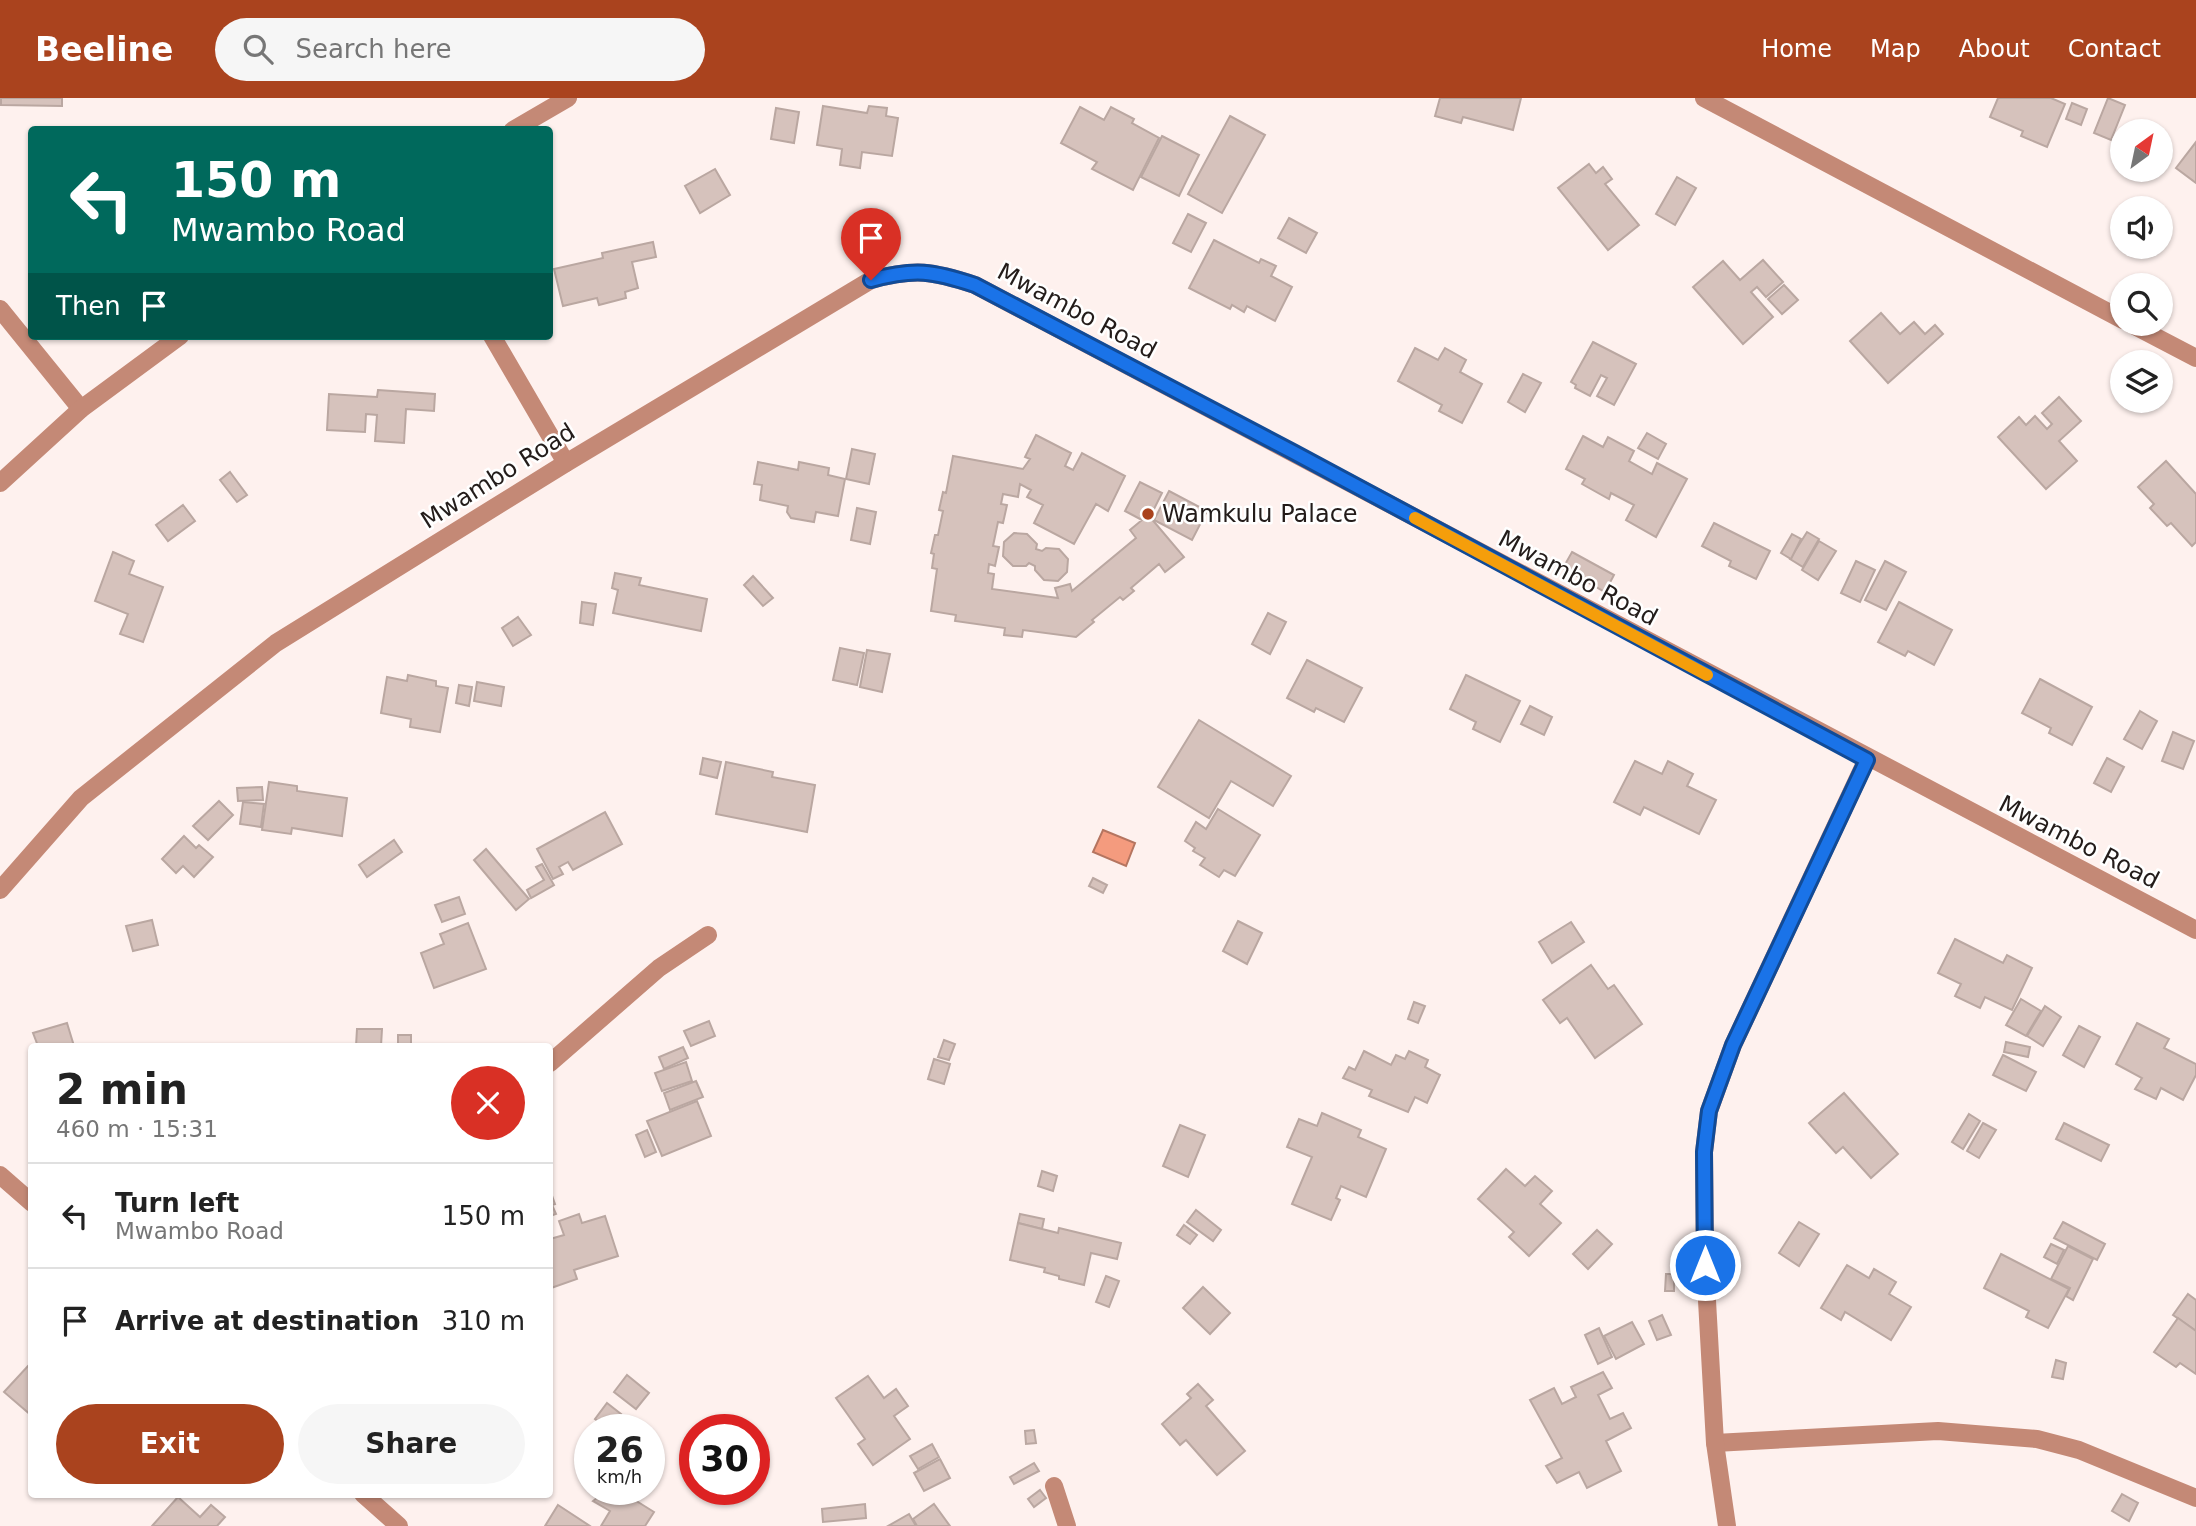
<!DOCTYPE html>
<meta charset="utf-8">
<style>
:root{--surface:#fff;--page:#f6f6f6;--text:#222;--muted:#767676;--line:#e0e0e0;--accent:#aa431e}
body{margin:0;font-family:"DejaVu Sans",sans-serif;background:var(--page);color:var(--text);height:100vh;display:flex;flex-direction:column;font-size:26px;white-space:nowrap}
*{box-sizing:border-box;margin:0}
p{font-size:23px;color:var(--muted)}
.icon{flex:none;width:38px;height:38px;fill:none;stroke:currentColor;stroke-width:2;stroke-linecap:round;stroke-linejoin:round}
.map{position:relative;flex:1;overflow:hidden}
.panel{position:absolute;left:28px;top:945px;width:525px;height:455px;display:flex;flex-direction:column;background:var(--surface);border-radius:7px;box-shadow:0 2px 5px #0004}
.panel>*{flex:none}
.banner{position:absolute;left:28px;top:28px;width:525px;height:214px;border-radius:7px;box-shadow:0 2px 5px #0004;background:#00695c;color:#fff;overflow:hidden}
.needle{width:46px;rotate:33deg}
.fabs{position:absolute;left:2110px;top:21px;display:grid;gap:14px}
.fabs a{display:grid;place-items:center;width:63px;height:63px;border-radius:50%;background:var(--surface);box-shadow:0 2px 5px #0004;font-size:35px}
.speed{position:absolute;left:574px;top:1316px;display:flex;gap:14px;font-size:35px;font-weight:700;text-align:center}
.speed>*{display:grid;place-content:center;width:91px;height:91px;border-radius:50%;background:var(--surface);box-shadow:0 2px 5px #0004;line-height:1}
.speed small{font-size:18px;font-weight:400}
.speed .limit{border:10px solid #d22;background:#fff;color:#111}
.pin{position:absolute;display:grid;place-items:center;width:60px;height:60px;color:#fff;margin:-72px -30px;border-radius:50% 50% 50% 0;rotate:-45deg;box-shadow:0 0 7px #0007}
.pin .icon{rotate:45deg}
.me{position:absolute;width:77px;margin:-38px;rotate:0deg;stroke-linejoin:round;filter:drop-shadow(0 0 5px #0008)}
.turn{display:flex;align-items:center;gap:24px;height:147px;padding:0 28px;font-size:32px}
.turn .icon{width:91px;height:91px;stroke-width:2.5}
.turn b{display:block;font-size:49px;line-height:60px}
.then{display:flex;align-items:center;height:66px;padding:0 28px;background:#0003;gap:14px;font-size:26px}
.round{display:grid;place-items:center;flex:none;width:74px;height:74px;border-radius:37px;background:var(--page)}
.head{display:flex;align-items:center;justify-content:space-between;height:119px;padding:0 28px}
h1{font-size:42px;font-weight:600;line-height:52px}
.action{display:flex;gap:14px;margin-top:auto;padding:14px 28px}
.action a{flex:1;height:80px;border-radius:42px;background:var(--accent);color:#fff;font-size:28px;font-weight:600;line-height:80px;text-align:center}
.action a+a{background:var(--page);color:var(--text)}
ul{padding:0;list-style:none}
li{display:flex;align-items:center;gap:21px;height:105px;padding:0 28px;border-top:2px solid var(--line)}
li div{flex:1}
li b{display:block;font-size:26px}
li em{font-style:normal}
header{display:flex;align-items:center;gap:42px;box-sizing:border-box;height:98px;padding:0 35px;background:var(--accent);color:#fff}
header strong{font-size:33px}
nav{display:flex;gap:38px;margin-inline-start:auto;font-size:24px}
.search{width:490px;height:63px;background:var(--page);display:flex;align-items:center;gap:18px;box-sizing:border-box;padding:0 24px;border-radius:38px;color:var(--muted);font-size:26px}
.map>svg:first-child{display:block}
.water{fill:#f49b7e;stroke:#b57560;stroke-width:2}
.building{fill:#d6c2bc;stroke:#baa7a1;stroke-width:2}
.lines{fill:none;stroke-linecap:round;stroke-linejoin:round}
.minor{stroke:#c48976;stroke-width:18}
.route-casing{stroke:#114b97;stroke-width:18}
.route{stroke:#1a73e8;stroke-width:12}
.slow{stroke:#f59e0b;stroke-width:12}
.poi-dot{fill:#aa431e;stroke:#fff;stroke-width:2.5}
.labels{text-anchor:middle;stroke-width:5;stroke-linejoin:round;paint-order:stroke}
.street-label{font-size:24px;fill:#231c1a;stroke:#fff}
.poi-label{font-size:24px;fill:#231c1a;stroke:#fff;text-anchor:start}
</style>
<header>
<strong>Beeline</strong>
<div class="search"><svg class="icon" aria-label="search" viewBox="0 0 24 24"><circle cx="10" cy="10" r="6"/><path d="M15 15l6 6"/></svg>Search here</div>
<nav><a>Home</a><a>Map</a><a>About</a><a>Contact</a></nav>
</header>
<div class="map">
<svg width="2196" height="1428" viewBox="0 0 2196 1428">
<rect width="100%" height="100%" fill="#fef1ee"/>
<polygon class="water" points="1103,732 1135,745 1126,768 1093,754"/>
<g class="building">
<polygon points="1,0 62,0 62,8 1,7"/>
<polygon points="1440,0 1521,0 1513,32 1463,19 1461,25 1435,18"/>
<polygon points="1998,0 2051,0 2065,6 2047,49 2021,38 2023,33 1990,19"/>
<polygon points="2108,0 2125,7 2111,42 2094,35"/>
<polygon points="2072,5 2087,11 2081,27 2066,21"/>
<polygon points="823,8 867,15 869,8 887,10 886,18 898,20 892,58 862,54 860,70 840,67 842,51 817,47"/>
<polygon points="1080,9 1104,22 1111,9 1134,21 1132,25 1159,40 1133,92 1092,71 1097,64 1061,45"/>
<polygon points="776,10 799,14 794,45 771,41"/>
<polygon points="1230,18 1265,37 1222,115 1188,96"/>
<polygon points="1162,38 1199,57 1179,98 1141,79"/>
<polygon points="2196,44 2196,85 2176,70"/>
<polygon points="1589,66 1596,75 1603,69 1612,81 1605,86 1639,127 1608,152 1558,90"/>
<polygon points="715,71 730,97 700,115 685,88"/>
<polygon points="1677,79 1696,90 1675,127 1656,116"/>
<polygon points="1188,116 1206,125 1191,154 1173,145"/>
<polygon points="1289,120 1317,135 1306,155 1278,140"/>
<polygon points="1214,142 1259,165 1261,161 1276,168 1271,178 1292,189 1275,223 1247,208 1244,214 1232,207 1230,211 1189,190"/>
<polygon points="653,144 656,159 632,164 638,190 625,194 626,200 599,207 597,200 563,208 554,171 603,160 602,155"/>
<polygon points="1763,162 1783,184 1766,199 1757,189 1751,194 1773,219 1743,246 1693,189 1723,163 1740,182"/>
<polygon points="1784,187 1798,202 1782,216 1768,201"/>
<polygon points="1881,215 1900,236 1914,224 1925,236 1935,227 1943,236 1888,285 1850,243"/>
<polygon points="1593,244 1636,266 1614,307 1597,298 1607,280 1601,277 1590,298 1575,290 1576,287 1571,284"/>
<polygon points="1415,250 1438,262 1445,250 1466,262 1460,274 1482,286 1462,325 1439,313 1442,307 1398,283"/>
<polygon points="1523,276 1541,285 1525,314 1508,304"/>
<polygon points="378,292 435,296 434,313 406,311 404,345 375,343 377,317 366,316 365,334 327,332 329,296 377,299"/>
<polygon points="2059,299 2081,323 2059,343 2077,363 2046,391 1998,339 2019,319 2026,327 2035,318 2047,331 2052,326 2042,315"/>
<polygon points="1647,335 1666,346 1658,361 1638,350"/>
<polygon points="1036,337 1071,355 1065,368 1073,372 1082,355 1125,378 1108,413 1096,406 1074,446 1034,425 1043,407 1027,399 1031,392 1020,386 1018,399 1003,396 1001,406 1007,407 1003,425 998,424 993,448 999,449 995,468 989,466 988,475 994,476 992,491 1058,500 1055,490 1070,486 1072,493 1136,440 1130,432 1142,422 1125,413 1140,384 1162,395 1150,419 1184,459 1165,474 1159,466 1131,490 1134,493 1123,502 1120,499 1092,522 1094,524 1076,539 1023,532 1022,539 1004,537 1005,530 955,523 956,517 931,513 937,471 932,470 934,456 931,455 935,437 938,437 943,413 939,412 943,394 946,395 953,358 1023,371 1030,361 1025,359"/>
<polygon points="1583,338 1603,349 1608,339 1634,353 1629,363 1652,376 1657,365 1687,381 1656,439 1626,422 1634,407 1611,395 1609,401 1582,386 1585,381 1566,371"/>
<polygon points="852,351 875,356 869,386 846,381"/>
<polygon points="2166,363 2196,396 2196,444 2192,448 2171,425 2167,428 2150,410 2154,406 2138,389"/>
<polygon points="758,364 798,372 799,364 829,370 828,377 845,381 838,418 816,414 814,424 791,420 787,414 788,408 760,402 762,387 754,386"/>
<polygon points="230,374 247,397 237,404 220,382"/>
<polygon points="1169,393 1207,413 1192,442 1154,422"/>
<polygon points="183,407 195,423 168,443 156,427"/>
<polygon points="857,410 876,414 870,446 851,442"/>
<polygon points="1714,425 1770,453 1756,481 1729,468 1731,463 1702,448"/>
<polygon points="1807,434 1819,441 1803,469 1790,461"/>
<polygon points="1014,435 1027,436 1037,446 1036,451 1042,453 1046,450 1059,451 1068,461 1067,474 1058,483 1044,482 1035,472 1035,468 1029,465 1026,468 1013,468 1003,458 1004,444"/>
<polygon points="1792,436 1801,441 1791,461 1781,455"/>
<polygon points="1819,443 1836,453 1818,482 1802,472"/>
<polygon points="113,454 134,463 129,476 163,489 143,544 120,536 128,516 95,503"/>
<polygon points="1572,454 1614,477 1605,494 1563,470"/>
<polygon points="1856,463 1875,472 1860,504 1841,495"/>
<polygon points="1885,463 1906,474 1886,512 1865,502"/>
<polygon points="615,475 641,480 639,487 707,501 701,533 613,515 618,492 612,490"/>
<polygon points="753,478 773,500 763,508 744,487"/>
<polygon points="582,504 596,506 593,527 580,525"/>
<polygon points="1899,504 1952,532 1934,567 1908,553 1905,558 1878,544"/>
<polygon points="1268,515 1286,524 1270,556 1252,546"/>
<polygon points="518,519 531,537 513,548 502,530"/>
<polygon points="840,550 864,555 857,587 833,582"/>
<polygon points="867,552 890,556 882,594 860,589"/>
<polygon points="1307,562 1362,590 1344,624 1316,610 1314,614 1287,600"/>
<polygon points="408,577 436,583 436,588 448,590 440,634 410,629 411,621 381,615 387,579 407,583"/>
<polygon points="1466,577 1520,603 1500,644 1473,631 1476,624 1450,611"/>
<polygon points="2040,581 2092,609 2072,647 2049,635 2051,630 2022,615"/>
<polygon points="477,584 504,589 501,608 474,603"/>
<polygon points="459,587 472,589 469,608 456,605"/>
<polygon points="1530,608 1552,619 1544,637 1521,626"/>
<polygon points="2140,613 2157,623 2142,651 2124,641"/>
<polygon points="1199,622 1291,678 1273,708 1231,683 1209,720 1158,689"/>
<polygon points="2173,634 2194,643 2183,671 2162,663"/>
<polygon points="703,660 721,664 717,680 700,676"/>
<polygon points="2107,660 2124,669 2111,694 2094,685"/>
<polygon points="1635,663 1662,676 1668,663 1693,676 1687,688 1716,702 1699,736 1644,709 1640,717 1614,704"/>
<polygon points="726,664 773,674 772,679 815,687 807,734 716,716"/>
<polygon points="269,684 297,688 297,693 347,700 342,738 292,730 291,736 262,732"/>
<polygon points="262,689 263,702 238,703 237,690"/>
<polygon points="219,703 233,717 208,742 193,728"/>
<polygon points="243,704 264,706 261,729 240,726"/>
<polygon points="1218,711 1260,737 1235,778 1224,772 1219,779 1200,767 1205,760 1193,753 1195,750 1185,743 1196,724 1206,731"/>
<polygon points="605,714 622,746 573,772 568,764 559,769 563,776 553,781 537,751"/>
<polygon points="184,738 196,750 199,747 213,759 194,779 183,768 176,775 162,761"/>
<polygon points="394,742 402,754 367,779 359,767"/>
<polygon points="486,751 529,801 516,812 474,762"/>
<polygon points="542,766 554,787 531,800 527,792 544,782 536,769"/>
<polygon points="1093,780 1107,787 1103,795 1089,788"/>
<polygon points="459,799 465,816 442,824 435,807"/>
<polygon points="152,822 158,847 133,853 126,828"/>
<polygon points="1238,823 1262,835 1247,866 1223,853"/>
<polygon points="1571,824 1584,844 1552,865 1539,844"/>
<polygon points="468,825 486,871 434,890 421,855 444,846 440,836"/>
<polygon points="1955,841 2003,865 2007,857 2032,870 2012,912 1985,899 1980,910 1955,898 1961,886 1938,875"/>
<polygon points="1591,867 1608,891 1614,887 1642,926 1595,960 1567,920 1560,925 1543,902"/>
<polygon points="2021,901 2041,913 2026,938 2006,927"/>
<polygon points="1414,904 1425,908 1418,925 1408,921"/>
<polygon points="2045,908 2061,919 2043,948 2027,938"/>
<polygon points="709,923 715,938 691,948 684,933"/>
<polygon points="67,925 74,948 38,948 33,935"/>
<polygon points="2137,925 2169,941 2164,950 2196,966 2196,977 2183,1002 2161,990 2156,1001 2135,991 2142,980 2116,966"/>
<polygon points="2079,928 2100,939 2084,969 2063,957"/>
<polygon points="357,931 382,931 381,948 356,948"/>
<polygon points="398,937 411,937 411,948 398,947"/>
<polygon points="944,942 955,946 949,962 938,959"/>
<polygon points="2006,944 2030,949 2028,959 2004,954"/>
<polygon points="683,949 688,960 664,971 659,959"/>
<polygon points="1364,953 1391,967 1396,957 1405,961 1409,953 1428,962 1425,969 1440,977 1427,1005 1415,999 1408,1014 1369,998 1372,992 1343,980 1349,969 1355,972"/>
<polygon points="2003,957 2036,974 2026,993 1993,977"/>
<polygon points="934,961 950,966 944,986 928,981"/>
<polygon points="686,964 692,983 662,993 655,975"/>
<polygon points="696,983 703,999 670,1012 664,995"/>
<polygon points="1844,995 1898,1056 1871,1080 1843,1049 1836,1055 1809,1025"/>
<polygon points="697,1003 711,1038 662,1058 647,1023"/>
<polygon points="1322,1015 1361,1032 1358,1039 1386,1051 1366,1099 1341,1088 1336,1100 1340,1102 1331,1122 1292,1106 1312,1059 1287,1049 1299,1021 1317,1028"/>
<polygon points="1969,1016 1980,1023 1963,1051 1952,1044"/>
<polygon points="1983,1025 1996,1032 1979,1060 1967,1053"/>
<polygon points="2064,1025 2109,1047 2101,1063 2056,1041"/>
<polygon points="1180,1027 1205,1037 1188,1079 1163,1068"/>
<polygon points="647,1032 656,1054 645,1059 636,1037"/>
<polygon points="1506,1071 1525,1088 1535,1078 1552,1093 1540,1106 1561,1125 1529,1158 1509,1139 1514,1134 1478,1101"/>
<polygon points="1042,1073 1057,1078 1053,1093 1038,1088"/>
<polygon points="550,1092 555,1106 552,1107 556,1116 550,1118"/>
<polygon points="1196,1112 1221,1132 1213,1143 1187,1124"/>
<polygon points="579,1116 582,1125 605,1118 618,1158 574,1172 577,1181 551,1190 550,1141 564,1137 559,1123"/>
<polygon points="1020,1116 1044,1121 1042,1131 1018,1125"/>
<polygon points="1799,1124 1819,1136 1799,1168 1779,1155"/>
<polygon points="2063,1124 2105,1146 2097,1162 2054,1140"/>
<polygon points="1018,1125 1058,1135 1059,1130 1121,1145 1117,1161 1091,1155 1084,1187 1059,1181 1059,1178 1044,1174 1045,1170 1010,1162"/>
<polygon points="1184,1127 1197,1137 1190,1146 1177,1137"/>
<polygon points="1597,1132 1612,1146 1588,1171 1573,1156"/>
<polygon points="2051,1146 2064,1152 2057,1166 2044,1159"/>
<polygon points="2068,1148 2093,1161 2073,1202 2066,1198 2070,1190 2051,1181"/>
<polygon points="2001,1156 2069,1191 2048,1230 2026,1219 2029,1213 1984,1190"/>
<polygon points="1847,1167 1869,1180 1874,1171 1896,1184 1889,1196 1911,1209 1891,1242 1845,1214 1841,1222 1821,1210"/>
<polygon points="1666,1176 1674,1176 1674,1193 1665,1193"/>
<polygon points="1106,1178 1119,1183 1109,1209 1096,1204"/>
<polygon points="1203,1189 1230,1215 1210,1236 1183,1210"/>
<polygon points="2188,1196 2196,1202 2196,1233 2173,1217"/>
<polygon points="1662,1217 1671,1237 1657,1242 1649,1223"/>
<polygon points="2178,1220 2196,1233 2196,1276 2180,1265 2176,1269 2154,1254"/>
<polygon points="1632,1224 1644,1246 1616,1261 1604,1238"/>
<polygon points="1599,1230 1612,1259 1598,1266 1585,1237"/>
<polygon points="2056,1262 2066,1265 2063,1281 2052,1279"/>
<polygon points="28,1268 32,1270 32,1318 4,1294"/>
<polygon points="1603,1274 1612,1290 1598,1297 1610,1321 1623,1315 1631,1330 1606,1343 1621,1373 1587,1390 1579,1374 1557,1385 1546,1368 1562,1360 1530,1302 1554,1290 1562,1306 1576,1299 1571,1289"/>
<polygon points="627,1277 649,1295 636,1311 614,1294"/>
<polygon points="868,1278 884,1300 896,1291 908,1308 894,1318 910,1341 873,1367 858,1346 865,1341 836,1300"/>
<polygon points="1198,1286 1213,1302 1206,1308 1245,1353 1217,1377 1186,1342 1180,1347 1162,1326 1191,1300 1187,1296"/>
<polygon points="607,1305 621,1316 610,1332 595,1321"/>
<polygon points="1034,1332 1036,1345 1026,1346 1025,1333"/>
<polygon points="932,1346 939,1359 918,1371 910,1358"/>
<polygon points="940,1361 950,1380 924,1393 914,1375"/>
<polygon points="1034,1365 1039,1373 1014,1386 1010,1379"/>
<polygon points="608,1391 617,1391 654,1414 645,1428 601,1428 610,1413 593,1403"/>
<polygon points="1040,1392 1046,1400 1034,1409 1028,1401"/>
<polygon points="2122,1396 2138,1405 2129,1423 2112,1413"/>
<polygon points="178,1399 200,1419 211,1407 225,1419 217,1428 152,1428"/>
<polygon points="865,1406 866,1420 823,1424 822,1411"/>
<polygon points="934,1406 950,1428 917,1428 913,1421"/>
<polygon points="558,1407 590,1428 545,1428"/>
<polygon points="909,1416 916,1428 888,1428"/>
</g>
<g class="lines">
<g class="minor">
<polyline points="1704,0 2123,222"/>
<polyline points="513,32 568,0"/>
<polyline points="0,211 81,311"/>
<polyline points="2131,226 2196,260"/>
<polyline points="492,238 566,365"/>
<polyline points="0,385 81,311 180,238"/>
<path d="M0,792L81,700L276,545L566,365L871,182C915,170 933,173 975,187C1382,401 1787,620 2196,832"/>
<polyline points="550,965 659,870 708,837"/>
<polyline points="0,1077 32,1105"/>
<polyline points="1715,1345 1938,1333 2037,1341 2079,1352 2196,1400"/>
<polyline points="1054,1388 1067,1428"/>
<polyline points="363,1396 399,1428"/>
<polyline points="1727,1428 1715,1345 1705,1167 1704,1054 1709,1013 1733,947 1867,661"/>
</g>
</g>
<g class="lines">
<defs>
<path id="route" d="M871,182C915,170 933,173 975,187L1293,354L1867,662L1733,947L1709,1013L1704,1054L1705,1167"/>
</defs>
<use href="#route" class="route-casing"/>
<use href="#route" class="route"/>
<polyline class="slow" points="1415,420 1707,577"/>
</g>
<circle class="poi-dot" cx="1148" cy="416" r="7"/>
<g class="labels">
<g class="street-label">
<text transform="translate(1077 213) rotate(28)" y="8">Mwambo Road</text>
<text transform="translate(498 378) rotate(-32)" y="8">Mwambo Road</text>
<text transform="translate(1578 480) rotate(28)" y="8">Mwambo Road</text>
<text transform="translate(2079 744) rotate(27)" y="8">Mwambo Road</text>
</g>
<g class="poi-label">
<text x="1162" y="424">Wamkulu Palace</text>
</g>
</g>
</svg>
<div class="fabs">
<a><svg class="needle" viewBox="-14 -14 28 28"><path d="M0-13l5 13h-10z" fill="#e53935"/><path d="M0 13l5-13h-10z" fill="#767676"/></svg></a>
<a><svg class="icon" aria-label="sound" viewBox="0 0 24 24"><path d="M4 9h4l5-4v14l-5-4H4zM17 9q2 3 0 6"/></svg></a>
<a><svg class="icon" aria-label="search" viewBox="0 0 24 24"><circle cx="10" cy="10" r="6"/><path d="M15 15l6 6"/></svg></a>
<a><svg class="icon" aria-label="layers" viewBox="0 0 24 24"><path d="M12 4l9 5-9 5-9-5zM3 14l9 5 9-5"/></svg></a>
</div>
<div class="speed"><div>26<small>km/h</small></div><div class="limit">30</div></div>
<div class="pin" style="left:871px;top:182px;background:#d93025"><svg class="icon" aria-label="arrive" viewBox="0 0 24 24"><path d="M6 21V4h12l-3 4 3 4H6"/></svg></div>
<svg class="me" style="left:1705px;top:1167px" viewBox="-20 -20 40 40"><circle r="17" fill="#1a73e8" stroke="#fff" stroke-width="3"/><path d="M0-11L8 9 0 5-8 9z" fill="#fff"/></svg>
<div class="banner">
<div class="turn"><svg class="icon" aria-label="left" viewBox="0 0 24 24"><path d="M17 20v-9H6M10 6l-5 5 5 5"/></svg><div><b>150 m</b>Mwambo Road</div></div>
<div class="then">Then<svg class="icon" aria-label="arrive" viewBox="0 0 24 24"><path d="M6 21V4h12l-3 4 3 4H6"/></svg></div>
</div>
<section class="panel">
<div class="head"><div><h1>2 min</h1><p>460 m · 15:31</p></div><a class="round" style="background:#d93025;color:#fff"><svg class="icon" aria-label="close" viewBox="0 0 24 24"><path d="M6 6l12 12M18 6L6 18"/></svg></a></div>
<ul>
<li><svg class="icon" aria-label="left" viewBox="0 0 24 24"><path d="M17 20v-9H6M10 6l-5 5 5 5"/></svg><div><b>Turn left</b><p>Mwambo Road</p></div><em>150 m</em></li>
<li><svg class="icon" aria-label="arrive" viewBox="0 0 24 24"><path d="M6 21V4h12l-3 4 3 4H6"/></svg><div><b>Arrive at destination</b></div><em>310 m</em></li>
</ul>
<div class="action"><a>Exit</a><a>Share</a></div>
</section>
</div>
